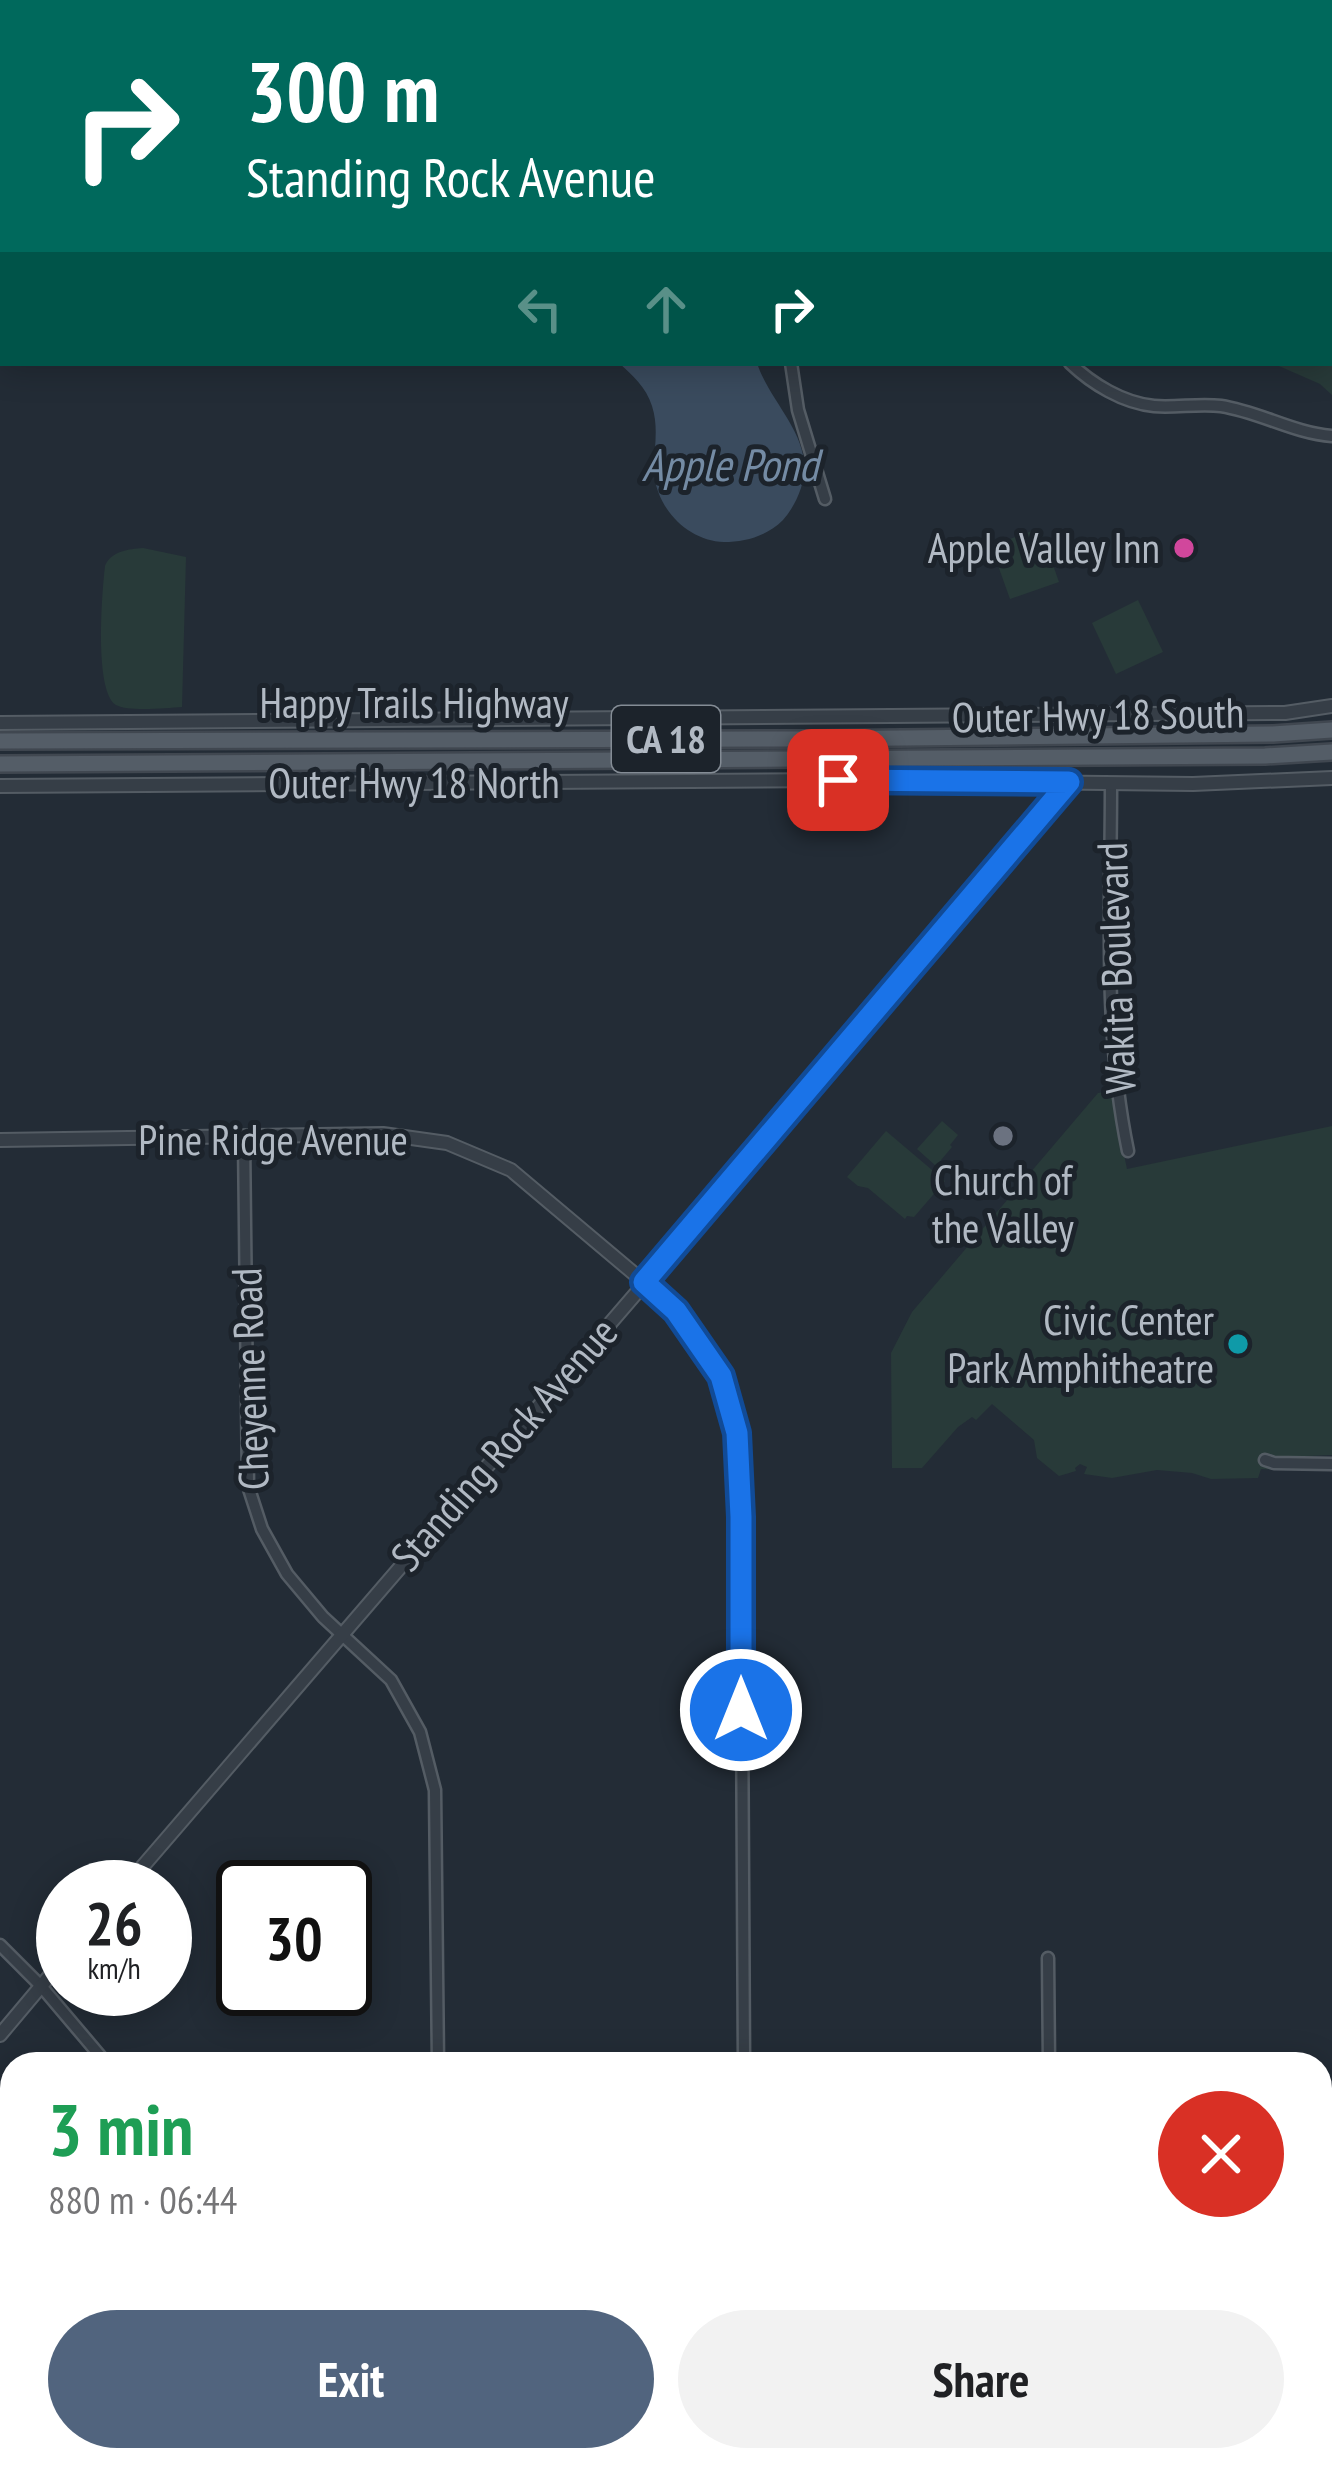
<!DOCTYPE html>
<meta charset="utf-8">
<style>
:root{--surface:#fff;--page:#f2f2f2;--text:#202124;--muted:#757577;--accent:#51647e}
body{margin:0;font-family:"PT Sans Narrow",sans-serif;background:var(--page);color:var(--text);height:100vh;display:flex;flex-direction:column;font-size:45px;white-space:nowrap}
*{box-sizing:border-box;margin:0}
p{font-size:39px;color:var(--muted)}
.icon{flex:none;width:66px;height:66px;fill:none;stroke:currentColor;stroke-width:2;stroke-linecap:round;stroke-linejoin:round}
.map{position:relative;flex:1;overflow:hidden}
.details{position:absolute;left:0px;top:2052px;width:1332px;height:420px;display:flex;flex-direction:column;background:var(--surface);border-radius:36px 36px 0 0;box-shadow:0 6px 30px #0003}
.details>*{flex:none}
.banner{position:absolute;left:0px;top:0px;width:1332px;height:366px;box-shadow:0 6px 30px #0003;background:#00695c;color:#fff;overflow:hidden}
.speed{position:absolute;left:36px;top:1860px;display:flex;gap:24px;font-size:60px;font-weight:700;text-align:center}
.speed>*{display:grid;place-content:center;width:156px;height:156px;border-radius:50%;background:var(--surface);box-shadow:0 6px 30px #0003;line-height:1}
.speed small{font-size:30px;font-weight:400}
.speed .limit{border:6px solid #111;border-radius:18px;background:#fff;color:#111}
.pin{position:absolute;display:grid;place-items:center;width:102px;height:102px;color:#fff;margin:-51px;border-radius:24px;box-shadow:0 6px 18px #0006}
.me{position:absolute;width:132px;margin:-66px;rotate:0deg;stroke-linejoin:round;filter:drop-shadow(0 0 9px #0008)}
.turn{display:flex;align-items:center;gap:42px;height:252px;padding:0 48px;font-size:54px}
.turn .icon{width:156px;height:156px;stroke-width:2.5}
.turn b{display:block;font-size:84px;line-height:102px}
.lanes{display:flex;align-items:center;height:114px;padding:0 48px;background:#0003;justify-content:center;gap:60px;direction:ltr}
.lanes .off{opacity:.35}
.round{display:grid;place-items:center;flex:none;width:126px;height:126px;border-radius:63px;background:var(--page)}
.head{display:flex;align-items:center;justify-content:space-between;height:204px;padding:0 48px}
h1{font-size:72px;font-weight:700;line-height:90px;color:#1e9e55}
.cta{display:flex;gap:24px;margin-top:auto;padding:24px 48px}
.cta a{flex:1;height:138px;border-radius:72px;background:var(--accent);color:#fff;font-size:48px;font-weight:700;line-height:138px;text-align:center}
.cta a+a{background:var(--page);color:var(--text)}
.map>svg:first-child{display:block}
.green{fill:#283a39}
.water{fill:#3a4b5e}
.lines{fill:none;stroke-linecap:round;stroke-linejoin:round}
.minor-casing{stroke:#545c64;stroke-width:15}
.tertiary-casing{stroke:#545c64;stroke-width:16}
.secondary-casing{stroke:#545c64;stroke-width:18}
.primary-casing{stroke:#404750;stroke-width:20}
.minor{stroke:#363e47;stroke-width:10}
.tertiary{stroke:#363e47;stroke-width:12}
.secondary{stroke:#454d59;stroke-width:14}
.primary{stroke:#545d67;stroke-width:15}
.route-casing{stroke:#114b97;stroke-width:30}
.route{stroke:#1a73e8;stroke-width:21}
.hotel-dot{fill:#d1479c;stroke:#1c232b;stroke-width:4.5}
.worship-dot{fill:#6b7280;stroke:#1c232b;stroke-width:4.5}
.culture-dot{fill:#0f9aa8;stroke:#1c232b;stroke-width:4.5}
.labels{text-anchor:middle;stroke-width:10;stroke-linejoin:round;paint-order:stroke}
.shield{fill:#1c232b;stroke:#848c95;stroke-width:3}
.shield-label{font-size:39px;font-weight:bold;fill:#b1b9c3}
.poi-label{font-size:42px;fill:#b1b9c3;stroke:#1c232b;text-anchor:end}
.street-label{font-size:42px;fill:#b1b9c3;stroke:#1c232b}
.water-label{font-size:45px;font-style:italic;fill:#748ba4;stroke:#1c232b}
</style>
<div class="map">
<svg width="1332" height="2472" viewBox="0 0 1332 2472">
<rect width="100%" height="100%" fill="#232c36"/>
<g class="green">
<polygon points="94,0 805,0 800,3 94,3"/>
<polygon points="871,0 1332,0 1332,275 1329,275 1329,3 867,3"/>
<polygon points="1329,289 1332,290 1332,395 1320,384 1272,363 1329,363"/>
<polygon points="1040,528 1059,582 1010,599 991,546"/>
<path d="M143,548L186,557L182,707C166,708 129,712 116,705C94,691 102,592 105,566C111,551 129,549 143,548Z"/>
<polygon points="1138,600 1163,652 1116,674 1092,623"/>
<polygon points="1111,1091 1127,1169 1332,1126 1332,1455 1283,1457 1281,1470 1261,1469 1258,1478 1211,1479 1192,1473 1157,1470 1112,1478 1084,1474 1087,1467 1080,1464 1075,1468 1076,1471 1059,1476 1037,1458 1034,1440 992,1404 976,1420 972,1417 958,1427 922,1468 892,1468 891,1353 912,1312 1098,1093"/>
<polygon points="942,1121 958,1135 950,1145 952,1147 936,1166 917,1149"/>
<polygon points="886,1131 945,1181 914,1217 907,1216 905,1219 868,1188 858,1186 847,1177"/>
</g>
<path class="water" d="M619,363H757C771,406 817,439 801,488C797,500 791,511 783,520C767,536 745,542 724,542C687,541 655,507 654,470C654,447 659,428 652,406C646,387 633,376 619,363Z"/>
<g class="lines">
<defs>
<g id="minor">
<polyline points="1329,281 1332,282"/>
<polyline points="791,363 798,410 825,499"/>
<path d="M1070,363C1092,384 1123,403 1154,406C1176,408 1199,403 1221,406C1260,412 1293,433 1332,436"/>
<path d="M1111,784C1111,906 1103,1031 1128,1151"/>
<polyline points="244,1138 248,1486 262,1529 287,1574 323,1617 391,1680 420,1732 435,1790 438,2064"/>
<path d="M644,1282C689,1323 726,1370 737,1432C742,1459 740,1489 741,1517L744,2064"/>
<polyline points="1265,1460 1274,1463 1332,1464"/>
<polyline points="0,1945 41,1986 107,2064"/>
<polyline points="1048,1958 1049,2064"/>
<polyline points="137,2460 138,2472"/>
<polyline points="442,2460 442,2472"/>
<polyline points="746,2460 746,2472"/>
<polyline points="1084,2460 1091,2472"/>
</g>
<g id="tertiary">
<polyline points="0,723 1285,713 1332,706"/>
<polyline points="0,786 838,780 1193,784 1332,778"/>
<polyline points="0,1140 383,1134 447,1143 511,1170 644,1282"/>
<polyline points="125,1887 700,1219 1069,782"/>
<polyline points="0,2035 63,1960"/>
</g>
<g id="secondary">
<polyline points="1320,2393 1332,2379"/>
<polyline points="1252,2472 1263,2460"/>
</g>
<g id="primary">
<polyline points="0,741 809,739 1273,734 1332,730"/>
<polyline points="0,764 1265,756 1332,752"/>
</g>
</defs>
<use href="#minor" class="minor-casing"/>
<use href="#tertiary" class="tertiary-casing"/>
<use href="#secondary" class="secondary-casing"/>
<use href="#primary" class="primary-casing"/>
<use href="#minor" class="minor"/>
<use href="#tertiary" class="tertiary"/>
<use href="#secondary" class="secondary"/>
<use href="#primary" class="primary"/>
</g>
<g class="lines">
<defs>
<polyline id="route" points="741,1710 741,1517 737,1433 721,1376 676,1311 644,1282 1069,782 838,780"/>
</defs>
<use href="#route" class="route-casing"/>
<use href="#route" class="route"/>
</g>
<circle class="hotel-dot" cx="1184" cy="548" r="12"/>
<circle class="worship-dot" cx="1003" cy="1136" r="12"/>
<circle class="culture-dot" cx="1238" cy="1344" r="12"/>
<g class="labels">
<rect class="shield" x="612" y="706" width="108" height="66" rx="9"/>
<g class="shield-label">
<text x="666" y="753">CA 18</text>
</g>
<g class="poi-label">
<text x="1160" y="563">Apple Valley Inn</text>
<text x="1003" y="1195" text-anchor="middle">Church of<tspan x="1003" dy="48">the Valley</tspan></text>
<text x="1214" y="1335">Civic Center<tspan x="1214" dy="48">Park Amphitheatre</tspan></text>
</g>
<g class="street-label">
<text x="414" y="718">Happy Trails Highway</text>
<text transform="translate(1098 715) rotate(-1)" y="15">Outer Hwy 18 South</text>
<text x="414" y="798">Outer Hwy 18 North</text>
<text transform="translate(1116 968) rotate(-92)" y="15">Wakita Boulevard</text>
<text x="273" y="1155">Pine Ridge Avenue</text>
<text transform="translate(250 1379) rotate(-92)" y="15">Cheyenne Road</text>
<text transform="translate(504 1444) rotate(-49)" y="15">Standing Rock Avenue</text>
</g>
<g class="water-label">
<text x="730" y="481">Apple Pond</text>
</g>
</g>
</svg>
<div class="speed"><div>26<small>km/h</small></div><div class="limit">30</div></div>
<div class="pin" style="left:838px;top:780px;background:#d93025"><svg class="icon" aria-label="arrive" viewBox="0 0 24 24"><path d="M6 21V4h12l-3 4 3 4H6"/></svg></div>
<svg class="me" style="left:741px;top:1710px" viewBox="-20 -20 40 40"><circle r="17" fill="#1a73e8" stroke="#fff" stroke-width="3"/><path d="M0-11L8 9 0 5-8 9z" fill="#fff"/></svg>
<div class="banner">
<div class="turn"><svg class="icon" aria-label="right" viewBox="0 0 24 24"><path d="M7 20v-9h11M14 6l5 5-5 5"/></svg><div><b>300 m</b>Standing Rock Avenue</div></div>
<div class="lanes"><svg class="icon off" aria-label="left" viewBox="0 0 24 24"><path d="M17 20v-9H6M10 6l-5 5 5 5"/></svg><svg class="icon off" aria-label="ahead" viewBox="0 0 24 24"><path d="M12 20V5M6 11l6-6 6 6"/></svg><svg class="icon" aria-label="right" viewBox="0 0 24 24"><path d="M7 20v-9h11M14 6l5 5-5 5"/></svg></div>
</div>
<section class="details">
<div class="head"><div><h1>3 min</h1><p>880 m · 06:44</p></div><a class="round" style="background:#d93025;color:#fff"><svg class="icon" aria-label="close" viewBox="0 0 24 24"><path d="M6 6l12 12M18 6L6 18"/></svg></a></div>
<div class="cta"><a>Exit</a><a>Share</a></div>
</section>
</div>
